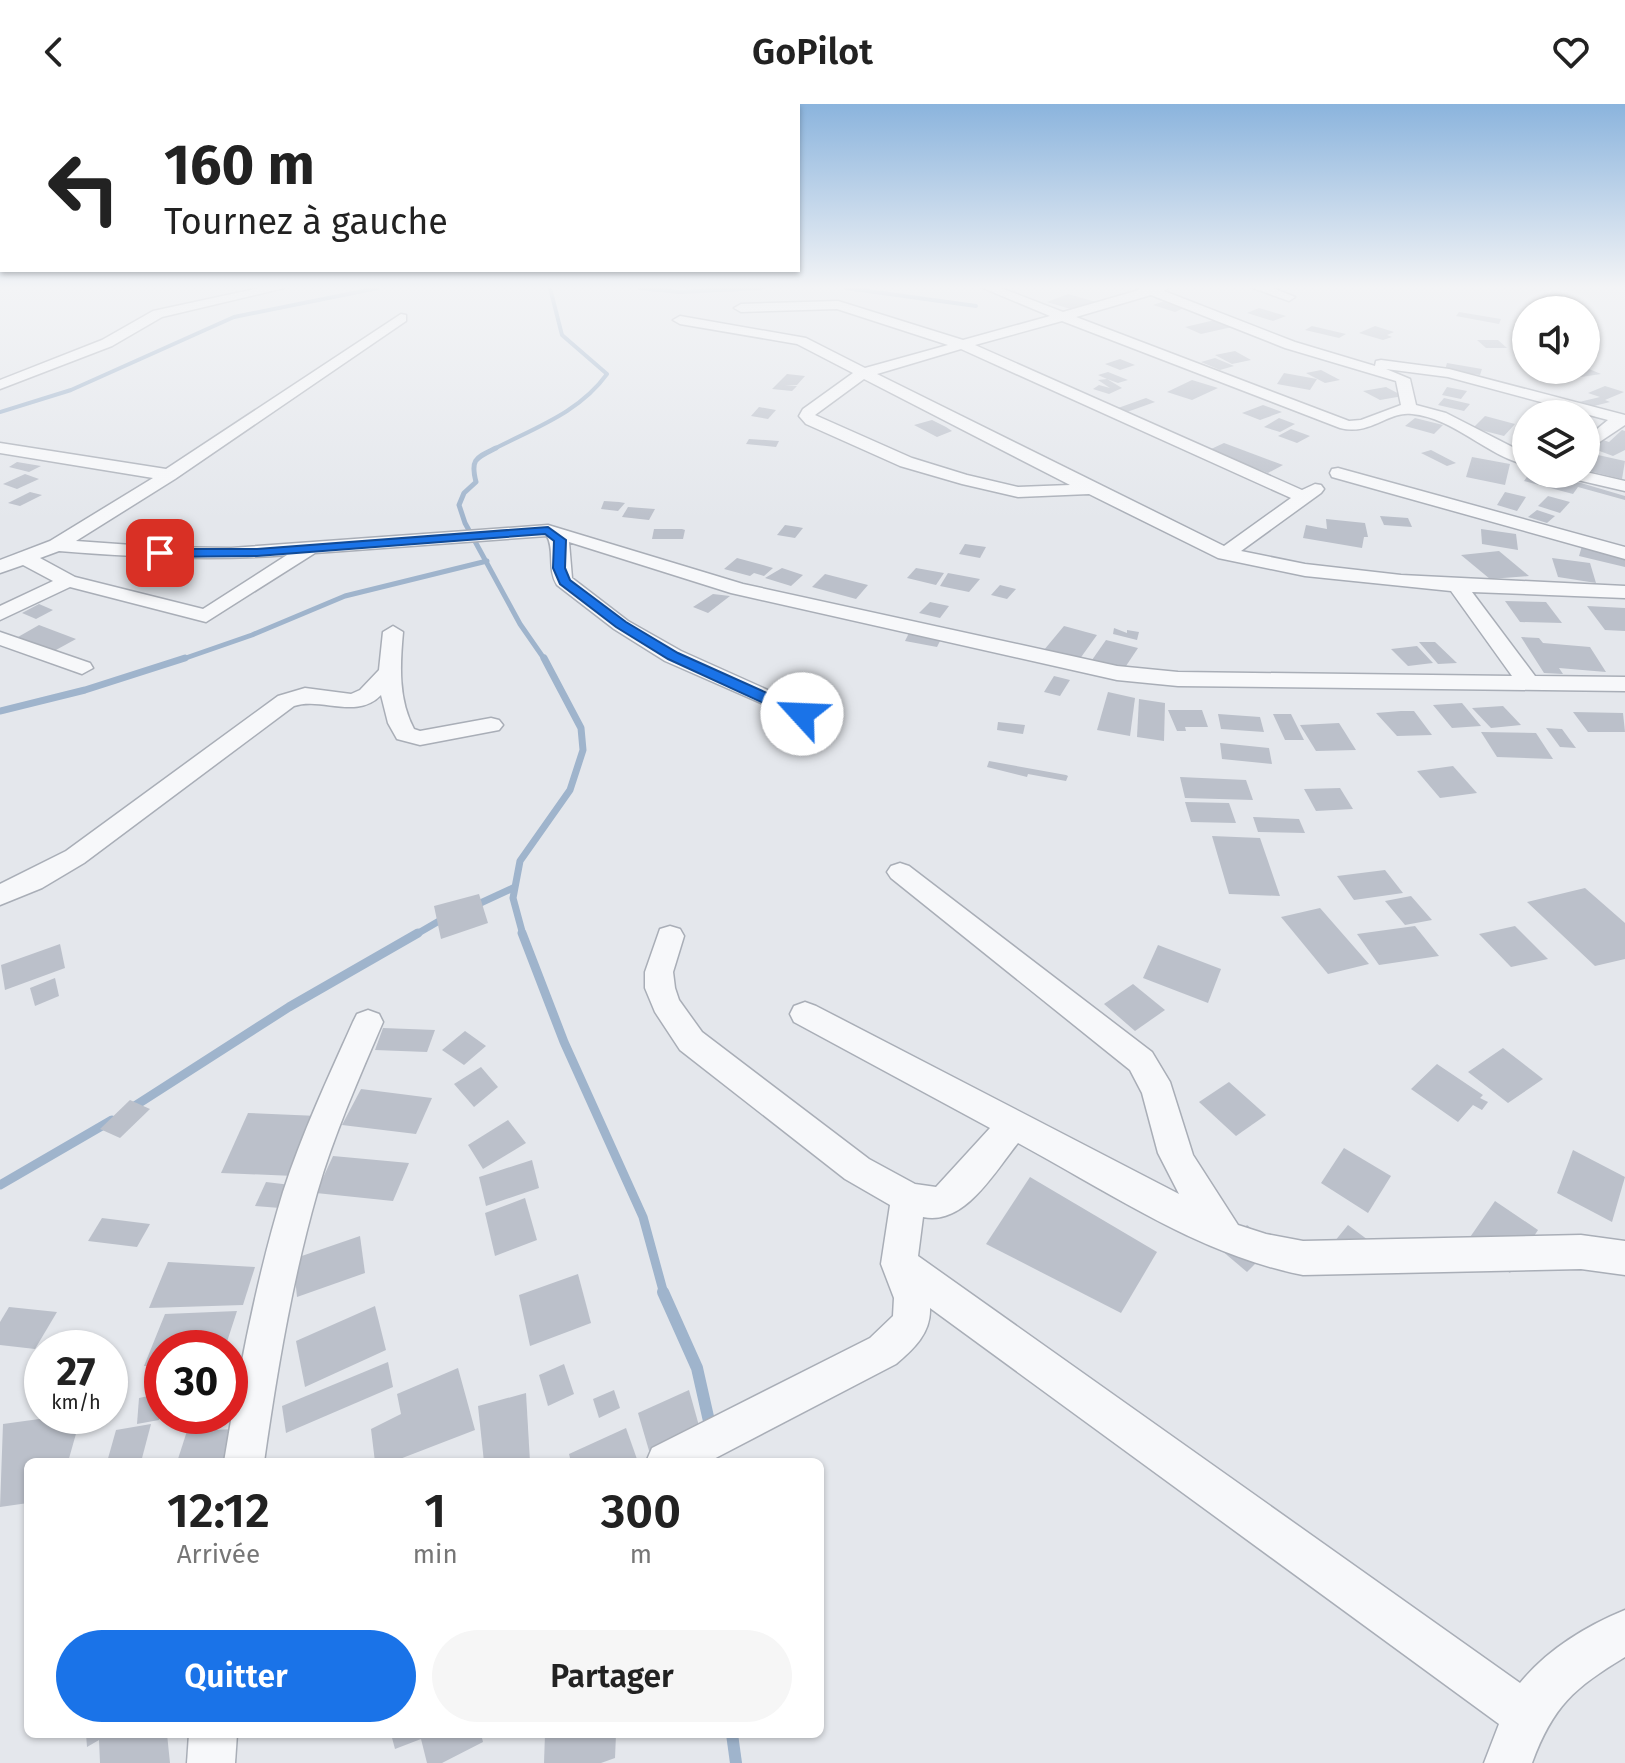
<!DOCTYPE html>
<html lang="fr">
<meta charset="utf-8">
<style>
:root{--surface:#fff;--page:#f6f6f6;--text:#222;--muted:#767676;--accent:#1a73e8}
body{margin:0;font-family:"Fira Sans",sans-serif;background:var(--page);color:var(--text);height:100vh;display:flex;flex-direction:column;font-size:30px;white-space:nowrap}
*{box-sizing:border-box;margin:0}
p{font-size:26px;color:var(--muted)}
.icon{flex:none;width:44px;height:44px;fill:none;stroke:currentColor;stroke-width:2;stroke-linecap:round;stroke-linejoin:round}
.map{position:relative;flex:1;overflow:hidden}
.sheet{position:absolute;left:24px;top:1354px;width:800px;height:280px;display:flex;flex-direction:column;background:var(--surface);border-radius:12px;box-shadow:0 2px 6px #0004}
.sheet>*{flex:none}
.guide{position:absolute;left:0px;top:0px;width:800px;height:168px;box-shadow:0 2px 6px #0004;background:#fff;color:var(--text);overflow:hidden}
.buttons{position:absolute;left:1512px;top:192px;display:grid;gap:16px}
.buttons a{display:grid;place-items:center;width:88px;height:88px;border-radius:50%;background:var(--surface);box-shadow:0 2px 6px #0004;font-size:40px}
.speed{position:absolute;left:24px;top:1226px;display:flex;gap:16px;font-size:40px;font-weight:700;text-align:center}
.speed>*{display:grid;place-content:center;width:104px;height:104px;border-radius:50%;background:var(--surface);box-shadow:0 2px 6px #0004;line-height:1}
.speed small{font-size:20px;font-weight:400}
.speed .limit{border:12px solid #d22;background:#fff;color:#111}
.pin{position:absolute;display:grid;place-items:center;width:68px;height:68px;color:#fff;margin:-34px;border-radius:16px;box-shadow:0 4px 12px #0006}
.me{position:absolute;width:88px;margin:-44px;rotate:295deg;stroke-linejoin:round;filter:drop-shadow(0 0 6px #0008)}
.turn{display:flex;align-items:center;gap:28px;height:168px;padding:0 32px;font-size:36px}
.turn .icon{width:104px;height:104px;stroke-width:2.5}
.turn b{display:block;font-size:56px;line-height:68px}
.eta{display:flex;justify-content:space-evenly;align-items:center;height:136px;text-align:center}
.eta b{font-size:48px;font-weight:600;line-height:56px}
.cta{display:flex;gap:16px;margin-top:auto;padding:16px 32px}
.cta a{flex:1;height:92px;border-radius:48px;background:var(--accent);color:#fff;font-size:32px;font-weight:600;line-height:92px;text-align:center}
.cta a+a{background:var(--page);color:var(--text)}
header{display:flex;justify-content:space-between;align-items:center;height:104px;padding:0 32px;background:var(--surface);font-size:36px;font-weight:600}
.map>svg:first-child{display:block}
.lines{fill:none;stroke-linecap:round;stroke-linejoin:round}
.stream-far4{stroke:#9fb4cc;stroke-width:4}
.stream-far3{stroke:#9fb4cc;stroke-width:5}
.stream-far2{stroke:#9fb4cc;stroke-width:7}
.stream-far1{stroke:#9fb4cc;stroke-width:9}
.stream{stroke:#9fb4cc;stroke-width:12}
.building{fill:#bbc0ca}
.minor-casing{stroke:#a9aeb7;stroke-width:3}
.minor{fill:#f7f8fa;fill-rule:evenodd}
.route{fill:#1a73e8;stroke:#114b97;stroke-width:2}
</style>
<header><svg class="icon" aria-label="back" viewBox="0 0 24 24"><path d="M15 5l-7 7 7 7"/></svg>GoPilot<svg class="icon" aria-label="heart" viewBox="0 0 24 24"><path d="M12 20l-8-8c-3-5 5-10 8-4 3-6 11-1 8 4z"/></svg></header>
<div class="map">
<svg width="1625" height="1659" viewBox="0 0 1625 1659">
<rect width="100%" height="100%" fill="#e4e7ec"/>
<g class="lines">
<g class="stream-far4">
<polyline points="639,184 680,188 761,184"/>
<polyline points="846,184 976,202"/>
<polyline points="0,308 71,286 234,213 378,184"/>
<path d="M492,346C534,324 579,309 607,270L562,231L550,184"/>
</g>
<g class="stream-far3">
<path d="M496,344C476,354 470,355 476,378L464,389L459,401L465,419L520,520L545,556"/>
<polyline points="180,556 252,531 345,492 487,457"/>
</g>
<g class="stream-far2">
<polyline points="0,607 85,586 185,554"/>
<polyline points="474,802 513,784"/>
<polyline points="415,831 446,813"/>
<polyline points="523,831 513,794 520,757 570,686 583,646 581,624 544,554"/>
</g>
<g class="stream-far1">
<polyline points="522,829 564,938 643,1113 664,1190"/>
<polyline points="130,1005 289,903 418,829"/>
<polyline points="0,1081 112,1016"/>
</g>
<g class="stream">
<polyline points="663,1188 697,1264 711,1326"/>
<polyline points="732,1630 736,1659"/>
</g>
</g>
<g class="building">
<polygon points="1068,190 1096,198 1074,206 1047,198"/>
<polygon points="1164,197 1186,203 1175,208 1153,201"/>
<polygon points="1259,204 1286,212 1273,217 1247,209"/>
<polygon points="1459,208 1501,215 1499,220 1456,212"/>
<polygon points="1215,216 1232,223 1201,230 1185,223"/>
<polygon points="1312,222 1346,230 1339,234 1305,226"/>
<polygon points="1375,222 1394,228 1387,231 1392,233 1383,236 1359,229"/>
<polygon points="1477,236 1498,236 1507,244 1486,244"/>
<polygon points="1235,247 1251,256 1232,260 1215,251"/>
<polygon points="1215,254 1227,259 1234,262 1220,266 1201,258"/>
<polygon points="1120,255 1135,261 1120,266 1105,260"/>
<polygon points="1447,259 1482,265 1480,271 1445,266"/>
<polygon points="1589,265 1601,270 1581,273 1556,267"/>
<polygon points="1321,266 1340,276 1325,279 1306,269"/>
<polygon points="1108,268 1128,276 1118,279 1107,275 1122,284 1109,290 1093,285 1099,281 1110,284 1098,276 1107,275 1098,271"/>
<polygon points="1284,269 1317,275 1310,286 1277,280"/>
<polygon points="787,270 805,272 797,281 785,281 797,282 792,287 772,285"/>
<polygon points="1192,276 1218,284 1192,296 1167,288"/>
<polygon points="1605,282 1624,288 1605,296 1610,298 1590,303 1579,298 1600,293 1588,289"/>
<polygon points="1386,283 1403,292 1380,296 1363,287"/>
<polygon points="1447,283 1467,287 1461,295 1442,291"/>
<polygon points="1146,294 1155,298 1127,308 1118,304"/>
<polygon points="1444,294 1470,300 1464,307 1438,301"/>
<polygon points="1263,301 1282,308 1260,316 1242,309"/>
<polygon points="759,303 776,306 768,315 751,312"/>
<polygon points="1485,312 1515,320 1504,332 1473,324"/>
<polygon points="1279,314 1295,320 1280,328 1264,323"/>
<polygon points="1415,314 1443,321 1434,330 1405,322"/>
<polygon points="932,316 946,323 952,327 937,333 914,321"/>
<polygon points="1291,325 1310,332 1297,339 1278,332"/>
<polygon points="1622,326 1625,327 1625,346 1613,352 1586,342 1600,335 1609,338"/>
<polygon points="749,335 779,337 776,343 746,340"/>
<polygon points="1224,339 1283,361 1268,369 1209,346"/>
<polygon points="1431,346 1456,359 1447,362 1421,349"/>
<polygon points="1598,351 1625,357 1622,375 1589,367"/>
<polygon points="1472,353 1510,360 1505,381 1466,373"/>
<polygon points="17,358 41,362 29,368 9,363"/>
<polygon points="25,370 39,375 17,385 3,380"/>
<polygon points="1529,370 1544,370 1581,379 1625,392 1625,396 1578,383 1573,390 1524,377"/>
<polygon points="30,388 42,391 20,402 8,399"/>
<polygon points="1505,388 1526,393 1517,407 1497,401"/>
<polygon points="1548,392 1570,398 1560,409 1538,402"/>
<polygon points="604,397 619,398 625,399 618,407 601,405"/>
<polygon points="628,403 655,405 649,416 622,413"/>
<polygon points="1537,406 1555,412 1547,419 1528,413"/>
<polygon points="1380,412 1408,414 1412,423 1384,421"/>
<polygon points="1326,415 1365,419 1368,433 1364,433 1362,444 1303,434 1306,421 1327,425"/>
<polygon points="785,421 798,423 803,424 795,434 777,431"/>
<polygon points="654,425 682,425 685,426 683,435 652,435"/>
<polygon points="1481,425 1516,430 1518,446 1482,440"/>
<polygon points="965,440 986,443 980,454 959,450"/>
<polygon points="1582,442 1625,452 1625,463 1579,452"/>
<polygon points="1499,447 1529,472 1490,475 1461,451"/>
<polygon points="737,454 763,461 773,464 764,472 754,469 750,472 724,465"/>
<polygon points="1552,454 1590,459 1596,479 1558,473"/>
<polygon points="782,464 803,471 791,482 765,474"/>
<polygon points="916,464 944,469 936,481 907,474"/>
<polygon points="948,469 980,475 969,488 940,482"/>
<polygon points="825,470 868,481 856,495 812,483"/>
<polygon points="1000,481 1016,485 1007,495 991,491"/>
<polygon points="713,490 730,492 708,509 693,503"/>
<polygon points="1505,497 1546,498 1562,519 1520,518"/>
<polygon points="930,498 949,502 940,514 919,509"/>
<polygon points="39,500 53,506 36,515 22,509"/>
<polygon points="1587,502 1625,504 1625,527 1605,526"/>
<polygon points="39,521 76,535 45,552 11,537"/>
<polygon points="1064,522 1097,531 1079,556 1044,546"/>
<polygon points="1114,524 1127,529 1127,526 1139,528 1137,536 1113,530"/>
<polygon points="909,529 941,535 937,543 905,537"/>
<polygon points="1521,533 1539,534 1543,539 1590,543 1606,568 1559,564 1563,570 1544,569"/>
<polygon points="1106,536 1138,544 1124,565 1092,556"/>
<polygon points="1419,538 1435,538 1457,559 1438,560"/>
<polygon points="1417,542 1433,559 1408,562 1391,545"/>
<polygon points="1054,572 1070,576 1060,592 1044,588"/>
<polygon points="1108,588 1135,594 1130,632 1097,626"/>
<polygon points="1139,595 1165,599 1164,637 1137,633"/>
<polygon points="1462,599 1481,622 1452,624 1433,601"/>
<polygon points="1503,602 1521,621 1491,624 1472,604"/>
<polygon points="1168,606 1202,606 1208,623 1185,623 1186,627 1177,627"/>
<polygon points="1401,607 1414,607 1432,631 1397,632 1376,609"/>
<polygon points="1573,608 1623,609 1625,628 1588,628"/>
<polygon points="1218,610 1260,613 1264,628 1221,625"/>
<polygon points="1273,610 1291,610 1304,636 1285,636"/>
<polygon points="998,618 1025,621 1023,630 997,626"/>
<polygon points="1339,619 1356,646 1316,647 1300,621"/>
<polygon points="1546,624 1562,625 1576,644 1560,643"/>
<polygon points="1481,628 1536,629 1553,655 1497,653"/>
<polygon points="1220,639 1269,644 1272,660 1222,655"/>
<polygon points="989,657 1066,671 1068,672 1066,677 1028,670 1027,673 987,663"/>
<polygon points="1453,662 1477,689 1440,694 1417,667"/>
<polygon points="1180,673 1246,676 1253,696 1185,694"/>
<polygon points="1340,684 1353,705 1316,707 1304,685"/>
<polygon points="1185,698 1229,699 1236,719 1191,718"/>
<polygon points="1253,713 1299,715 1305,729 1258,728"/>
<polygon points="1212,732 1260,734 1280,792 1229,790"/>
<polygon points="1385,766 1403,789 1354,796 1337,772"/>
<polygon points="1585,784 1625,819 1625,855 1595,862 1527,798"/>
<polygon points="479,790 488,819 441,835 434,802"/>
<polygon points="1411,792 1432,816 1405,821 1385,797"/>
<polygon points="1320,804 1369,860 1328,870 1281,813"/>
<polygon points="1415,822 1439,852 1379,861 1357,830"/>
<polygon points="1515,822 1548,855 1511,863 1479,830"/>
<polygon points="60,840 65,864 5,886 1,861"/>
<polygon points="1158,841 1221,865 1208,899 1143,874"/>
<polygon points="55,874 59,892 35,902 30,884"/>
<polygon points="1133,880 1165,906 1135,927 1104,900"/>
<polygon points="383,924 435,926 427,948 375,946"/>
<polygon points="465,927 486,942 464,961 442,946"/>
<polygon points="1503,944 1543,975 1508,999 1468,968"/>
<polygon points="1437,960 1483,991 1480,994 1488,998 1482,1006 1473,1001 1458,1018 1411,985"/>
<polygon points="481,963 498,983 474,1003 454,980"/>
<polygon points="1229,978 1266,1011 1236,1032 1199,998"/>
<polygon points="361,985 432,994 416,1030 342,1021"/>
<polygon points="130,996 150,1005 120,1034 100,1025"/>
<polygon points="248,1009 318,1012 294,1072 221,1069"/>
<polygon points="508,1016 526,1039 483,1065 468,1041"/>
<polygon points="1344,1044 1391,1072 1368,1109 1321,1079"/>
<polygon points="1573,1046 1625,1073 1612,1118 1557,1089"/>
<polygon points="333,1052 409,1059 393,1097 316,1089"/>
<polygon points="532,1056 539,1084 486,1102 479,1073"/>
<polygon points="1030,1073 1157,1148 1121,1209 986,1140"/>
<polygon points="266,1078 291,1081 280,1104 255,1102"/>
<polygon points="525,1094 537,1136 495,1152 485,1109"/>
<polygon points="1495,1097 1538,1126 1510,1169 1466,1139"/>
<polygon points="102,1114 150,1120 137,1143 88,1137"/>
<polygon points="1247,1121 1273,1142 1247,1168 1221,1146"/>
<polygon points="1348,1121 1376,1142 1330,1143"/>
<polygon points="360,1132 365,1169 297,1193 293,1155"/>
<polygon points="168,1158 255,1163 243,1201 149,1204"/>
<polygon points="578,1170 591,1219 530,1242 519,1191"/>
<polygon points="375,1202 386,1246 305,1283 296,1237"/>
<polygon points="9,1203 57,1208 35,1245 0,1241 0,1218"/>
<polygon points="237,1207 225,1244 162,1244 162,1262 144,1262 165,1210"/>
<polygon points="388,1258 393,1283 286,1329 282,1302"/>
<polygon points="564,1260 574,1290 548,1302 539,1271"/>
<polygon points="248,1264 243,1307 230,1309 230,1266"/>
<polygon points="458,1264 475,1326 392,1358 375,1358 371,1325 401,1310 397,1290"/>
<polygon points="614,1286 620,1304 599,1314 593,1295"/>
<polygon points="689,1286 701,1329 650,1350 638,1309"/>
<polygon points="162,1289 159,1316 137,1320 139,1294"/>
<polygon points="526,1289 530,1358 484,1358 478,1302"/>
<polygon points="61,1312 81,1312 68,1358 28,1358 28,1399 0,1403 3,1320"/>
<polygon points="151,1320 141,1358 107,1358 116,1326"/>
<polygon points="626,1324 638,1358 571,1358 569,1350"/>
<polygon points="237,1325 226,1358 177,1358 187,1327"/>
<polygon points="86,1630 167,1630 170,1659 100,1659 99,1636 87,1643"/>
<polygon points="391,1630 481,1630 483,1638 442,1659 427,1659 421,1635 395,1645"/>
<polygon points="545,1630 616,1630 615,1654 601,1659 544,1659"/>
</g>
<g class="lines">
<defs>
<g id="minor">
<polygon points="260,184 284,184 162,213 112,242 0,285 0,276 102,236 153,207"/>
<path d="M983,184H1001L1063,208L1139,186L1138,184H1168L1164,187L1295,238L1375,262L1376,257L1381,256L1449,265L1625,311V321L1586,347V334L1608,316L1448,273L1386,265L1410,275L1416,301L1446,309L1526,350V361C1486,351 1454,314 1412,310C1387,307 1371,332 1340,324L1062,217L975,241L1302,386L1315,380L1321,381L1324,385L1321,389L1241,447L1305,460L1401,471L1625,482V494L1472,488L1535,572L1625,573V587L1178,582L1117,576L731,489L569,438L572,474L628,517L681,547L810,605L813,610L810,615L802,617L665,557L614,525L557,481C547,465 555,447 547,432L315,449L206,518L70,483L0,516V502L53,477L23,461L0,469V456L50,437L153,374L0,349V339L166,365L401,210L406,211V217L175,375L76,437L160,443L231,444L548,421L743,480L1117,562L1178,568L1512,572L1451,487L1305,472L1218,454L1089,390L1018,393L962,380L900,362L806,320L799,312L803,305L853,269L797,240L680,220L673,216L680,212L806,234L865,264L948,241L837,205L741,208L734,204L741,200L838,197L963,236L1050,212ZM1151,191L1285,244L1396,277L1401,301L1361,316L1349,317L1076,213ZM961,245L1291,394L1224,442L877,270ZM864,275L1070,381L1018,383L967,371L912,354L815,311ZM59,447C136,453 210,457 287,451L203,505L75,473L40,454Z"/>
<polygon points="1253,184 1273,184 1295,193 1289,197"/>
<polygon points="1338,364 1625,443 1625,455 1332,373 1330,369 1332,365"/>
<polygon points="1586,368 1625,377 1625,387 1569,374 1567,370 1586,370"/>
<path d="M393,522L403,528C400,561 398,595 414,625L420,627L491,614L499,616L503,621L499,626L420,641L397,635L388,619L381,591C357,616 322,593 294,602L84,759L42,784L0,801V780L66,747L278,592L305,584L351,590L360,586L379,566L383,528Z"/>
<polygon points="0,528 90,559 93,564 82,570 0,541"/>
<path d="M900,759L909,762L1152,948L1170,978L1193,1051L1238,1121L1266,1130L1303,1137L1581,1131L1625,1137V1171L1581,1165L1303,1171C1200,1151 1109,1088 1018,1039C995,1067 965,1122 923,1113L918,1152L1520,1579C1547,1546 1586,1522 1625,1506V1553C1574,1584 1553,1602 1532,1659H1484L1499,1620L930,1204C931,1229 914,1245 896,1260L708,1358H646L652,1344L870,1234L893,1212L894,1194L881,1160L890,1101L845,1075L680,946L655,908L645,884V868L660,825L670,822L680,825L684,832L673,868L675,884L679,896L702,928L869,1055L915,1080L936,1083L990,1024L794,918L790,910L794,902L805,898L816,902L1179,1090L1158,1049L1142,989L1130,966L891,774L887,768L891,762Z"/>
<path d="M368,906L379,910L383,918C359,974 334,1030 317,1089C292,1177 277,1267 264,1358H224C239,1267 256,1176 283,1088C302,1029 328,974 353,918L357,910Z"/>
<polygon points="189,1630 237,1630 235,1659 187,1659"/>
</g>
</defs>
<use href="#minor" class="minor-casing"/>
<use href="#minor" class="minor"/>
</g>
<linearGradient id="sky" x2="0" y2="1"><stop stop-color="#8bb4dd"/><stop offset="0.44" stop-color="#f3f4f6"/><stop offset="1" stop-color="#f3f4f6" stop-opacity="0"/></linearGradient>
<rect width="1625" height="416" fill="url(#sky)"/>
<polygon class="route" points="548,423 566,436 565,464 570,476 626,518 678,549 807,607 807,614 796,614 668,555 616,523 560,480 553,464 554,437 545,430 257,452 160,453 154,449 160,445 257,445"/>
</svg>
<div class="buttons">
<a><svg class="icon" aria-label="sound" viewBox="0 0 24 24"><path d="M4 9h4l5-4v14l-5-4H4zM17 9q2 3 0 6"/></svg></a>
<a><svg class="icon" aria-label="layers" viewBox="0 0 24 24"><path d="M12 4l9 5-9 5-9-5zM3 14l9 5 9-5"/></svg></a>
</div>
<div class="speed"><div>27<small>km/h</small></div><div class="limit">30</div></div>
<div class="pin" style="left:160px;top:449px;background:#d93025"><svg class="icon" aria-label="arrive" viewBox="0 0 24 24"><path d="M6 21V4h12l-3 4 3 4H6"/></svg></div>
<svg class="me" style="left:802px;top:610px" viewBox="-20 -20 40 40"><circle r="19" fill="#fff"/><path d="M0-13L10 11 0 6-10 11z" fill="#1a73e8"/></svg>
<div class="guide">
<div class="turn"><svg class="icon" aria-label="left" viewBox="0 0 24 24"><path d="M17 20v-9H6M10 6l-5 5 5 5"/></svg><div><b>160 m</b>Tournez à gauche</div></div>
</div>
<section class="sheet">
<div class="eta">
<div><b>12:12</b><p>Arrivée</p></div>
<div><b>1</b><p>min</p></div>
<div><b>300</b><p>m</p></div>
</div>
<div class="cta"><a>Quitter</a><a>Partager</a></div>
</section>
</div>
